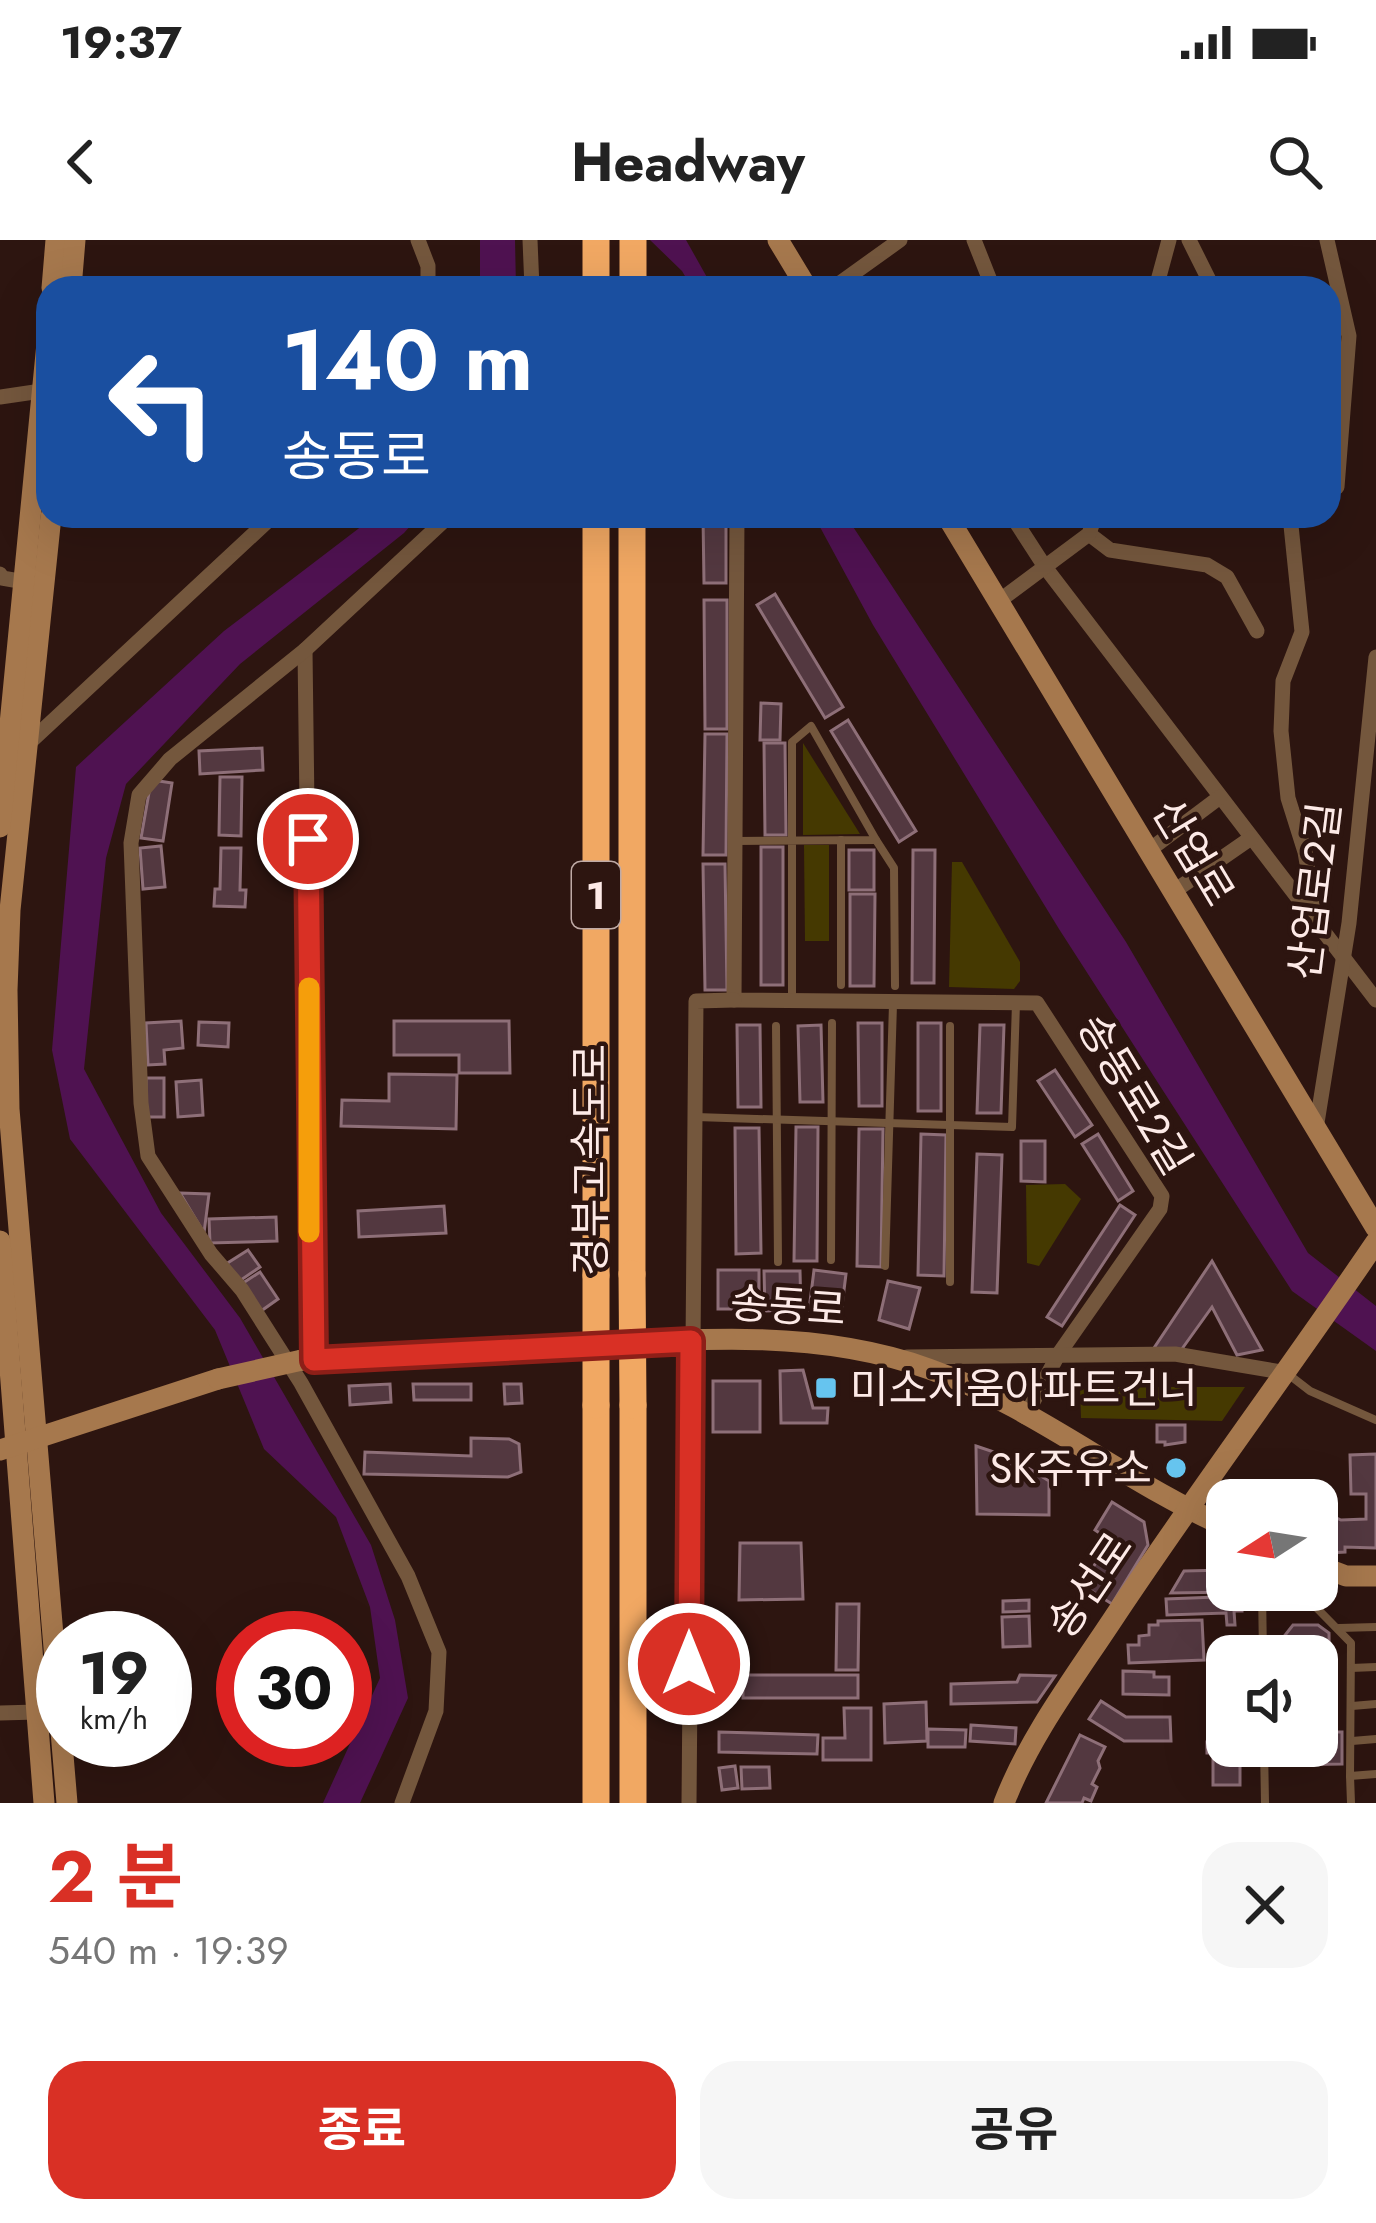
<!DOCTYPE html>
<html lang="ko">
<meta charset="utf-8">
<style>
:root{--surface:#fff;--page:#f6f6f6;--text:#222;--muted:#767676;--accent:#d93025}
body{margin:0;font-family:Jost,"Noto Sans KR",sans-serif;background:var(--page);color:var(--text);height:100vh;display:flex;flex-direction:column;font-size:45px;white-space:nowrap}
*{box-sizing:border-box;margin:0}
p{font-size:39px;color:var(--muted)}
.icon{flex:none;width:66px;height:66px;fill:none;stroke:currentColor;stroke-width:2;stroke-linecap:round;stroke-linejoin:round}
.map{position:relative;height:1563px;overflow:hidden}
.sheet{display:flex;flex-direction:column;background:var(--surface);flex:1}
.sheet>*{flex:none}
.hud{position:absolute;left:36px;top:36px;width:1305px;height:252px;border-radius:36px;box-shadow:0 12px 48px #0002;background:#1a4fa0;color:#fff;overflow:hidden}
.needle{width:78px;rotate:258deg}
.controls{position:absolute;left:1206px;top:1239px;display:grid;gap:24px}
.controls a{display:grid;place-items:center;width:132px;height:132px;border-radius:24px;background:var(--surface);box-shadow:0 12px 48px #0002;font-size:60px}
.speed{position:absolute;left:36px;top:1371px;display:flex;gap:24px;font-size:60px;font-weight:700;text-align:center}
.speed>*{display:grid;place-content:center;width:156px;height:156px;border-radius:50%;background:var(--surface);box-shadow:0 12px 48px #0002;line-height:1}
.speed small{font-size:30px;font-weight:400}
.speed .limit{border:18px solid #d22;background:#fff;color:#111}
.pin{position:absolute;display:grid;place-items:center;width:102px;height:102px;color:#fff;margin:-51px;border:6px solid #fff;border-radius:50%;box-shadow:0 3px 12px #0007}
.me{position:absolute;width:132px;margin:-66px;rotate:0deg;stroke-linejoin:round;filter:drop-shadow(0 0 9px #0008)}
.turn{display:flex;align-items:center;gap:42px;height:252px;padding:0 48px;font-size:54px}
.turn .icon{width:156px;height:156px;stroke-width:2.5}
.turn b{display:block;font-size:84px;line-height:102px}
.round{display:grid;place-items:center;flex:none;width:126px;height:126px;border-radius:36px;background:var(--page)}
.headline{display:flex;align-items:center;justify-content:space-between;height:204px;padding:0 48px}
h1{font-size:72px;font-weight:700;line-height:90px;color:var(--accent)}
.cta{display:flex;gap:24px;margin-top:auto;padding:24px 48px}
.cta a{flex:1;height:138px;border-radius:36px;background:var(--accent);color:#fff;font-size:48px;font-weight:700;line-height:138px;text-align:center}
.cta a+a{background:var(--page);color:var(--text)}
.status{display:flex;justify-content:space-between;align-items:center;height:84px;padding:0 60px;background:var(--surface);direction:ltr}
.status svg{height:33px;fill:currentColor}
header{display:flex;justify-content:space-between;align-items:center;height:156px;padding:0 48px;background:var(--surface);font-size:54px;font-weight:700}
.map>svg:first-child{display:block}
.green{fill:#453901}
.water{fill:#4f1251}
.building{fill:#533840;stroke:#8e6f78;stroke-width:3}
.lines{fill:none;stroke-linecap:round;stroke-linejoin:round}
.lane{stroke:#74573d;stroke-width:8}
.street{stroke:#74573d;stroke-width:15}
.secondary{stroke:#a6784d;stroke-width:21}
.highway{stroke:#f1a863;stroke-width:27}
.secondary-bridge{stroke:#a6784d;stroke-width:21}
.highway-bridge{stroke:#f1a863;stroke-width:27}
.route-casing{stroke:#8d1f18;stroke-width:30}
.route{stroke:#d93025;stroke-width:21}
.slow{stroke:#f59e0b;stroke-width:21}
.poi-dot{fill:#66c4ef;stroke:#2d1510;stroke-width:4.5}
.labels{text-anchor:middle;stroke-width:9;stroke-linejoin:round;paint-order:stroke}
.shield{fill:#2d1510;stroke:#bfaaa6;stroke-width:3}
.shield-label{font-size:39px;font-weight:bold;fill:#fdeae7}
.street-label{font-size:42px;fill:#fdeae7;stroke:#2d1510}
.poi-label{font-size:42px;fill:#fdeae7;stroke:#2d1510;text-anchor:start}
</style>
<div class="status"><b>19:37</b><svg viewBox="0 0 49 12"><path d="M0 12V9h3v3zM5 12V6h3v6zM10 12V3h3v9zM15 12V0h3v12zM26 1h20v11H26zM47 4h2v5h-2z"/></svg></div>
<header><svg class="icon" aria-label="back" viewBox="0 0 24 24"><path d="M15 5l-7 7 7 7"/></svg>Headway<svg class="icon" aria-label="search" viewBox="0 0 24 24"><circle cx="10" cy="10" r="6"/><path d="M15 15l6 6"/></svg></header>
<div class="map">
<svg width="1376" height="1563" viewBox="0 0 1376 1563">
<rect width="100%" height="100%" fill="#2d1510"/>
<g class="green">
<polygon points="803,503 860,594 803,595"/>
<polygon points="804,605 829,605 829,701 805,701"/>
<polygon points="952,622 962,622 1020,722 1020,741 1014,749 949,747"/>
<polygon points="1065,944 1081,959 1039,1026 1027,1023 1026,945"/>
<polygon points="1080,1147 1245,1147 1222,1181 1081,1178"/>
</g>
<g class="water">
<polygon points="480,0 515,0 516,48 480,48"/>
<polygon points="650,0 686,0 713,48 692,48 682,31"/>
<polygon points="375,276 419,276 404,293 240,424 126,544 106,618 84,829 161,973 240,1078 371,1305 395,1380 408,1458 360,1563 323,1563 380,1438 370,1367 336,1277 264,1209 215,1090 70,899 52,810 76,527 224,391"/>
<polygon points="814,276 846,276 1126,702 1308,1013 1376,1066 1376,1111 1292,1051 1059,689 873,385"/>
</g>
<g class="building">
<polygon points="703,276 726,276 726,343 704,343"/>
<polygon points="775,354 843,467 825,478 757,365"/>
<polygon points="704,360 727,360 727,489 705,489"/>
<polygon points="761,463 781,464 780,500 760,500"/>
<polygon points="848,480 916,591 899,602 831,491"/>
<polygon points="705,494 727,494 726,615 703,615"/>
<polygon points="764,503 785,503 786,595 765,595"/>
<polygon points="262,508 263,530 200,534 199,511"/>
<polygon points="220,537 242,537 241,596 219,595"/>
<polygon points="159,541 172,543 163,601 141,598 150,547"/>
<polygon points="161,606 165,647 143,649 140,608"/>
<rect x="761" y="607" width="22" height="138"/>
<polygon points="221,608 241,608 240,650 246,650 245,667 214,666 215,649 220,649"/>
<rect x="849" y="610" width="25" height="40"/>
<polygon points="913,610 935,610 934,743 912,743"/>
<polygon points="703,624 725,624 727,750 705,750"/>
<polygon points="850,654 875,654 874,746 850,746"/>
<polygon points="181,781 183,808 164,810 165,824 148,825 146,783"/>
<polygon points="394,781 509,781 510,833 459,833 459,815 394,815"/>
<polygon points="199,782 229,783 228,807 198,805"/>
<polygon points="858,783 882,783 882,866 859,866"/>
<rect x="918" y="783" width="23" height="88"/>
<polygon points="737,785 760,785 761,867 738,867"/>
<polygon points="821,785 823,862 800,862 798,786"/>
<polygon points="980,785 1004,785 1001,873 977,873"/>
<polygon points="1055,830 1092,885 1075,897 1038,841"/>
<polygon points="389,834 457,835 456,889 341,886 342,860 389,861"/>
<rect x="146" y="838" width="18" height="39"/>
<polygon points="201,840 203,875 178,877 176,842"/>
<polygon points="796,887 818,887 817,1021 794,1021"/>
<polygon points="735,888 759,888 761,1013 736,1014"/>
<polygon points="859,889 883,889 881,1027 857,1026"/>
<polygon points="921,894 946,895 944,1036 918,1035"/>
<polygon points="1098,894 1133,951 1118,961 1082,904"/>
<polygon points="1021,901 1045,901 1045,942 1021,941"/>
<polygon points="977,914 1002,915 997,1053 972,1052"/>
<polygon points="180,953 209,954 204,993"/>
<polygon points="1120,965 1135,975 1062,1086 1047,1077"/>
<polygon points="444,966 446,993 359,997 358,971"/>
<polygon points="276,977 277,1001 210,1003 209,979"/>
<polygon points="248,1010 260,1027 238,1042 226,1024"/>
<polygon points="1212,1021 1262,1110 1237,1115 1212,1067 1179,1113 1152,1111"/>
<rect x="718" y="1030" width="41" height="39"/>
<polygon points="814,1030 846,1034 841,1074 809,1070"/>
<polygon points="764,1031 800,1031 801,1070 765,1071"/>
<polygon points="260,1032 278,1059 261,1071 243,1043"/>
<polygon points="888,1041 920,1048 909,1089 879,1080"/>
<polygon points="803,1130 813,1168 828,1168 827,1183 781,1183 780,1131"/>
<rect x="713" y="1141" width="47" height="51"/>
<polygon points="390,1144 391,1162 350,1165 349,1146"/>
<polygon points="413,1144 471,1144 471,1160 414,1160"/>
<polygon points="504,1144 521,1144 522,1163 505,1164"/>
<polygon points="1157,1185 1185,1185 1185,1202 1165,1205 1165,1202 1157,1202"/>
<polygon points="471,1198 509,1199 519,1204 521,1232 508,1237 364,1234 365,1212 471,1216"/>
<polygon points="976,1206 1012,1218 1049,1241 1049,1275 977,1274"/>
<polygon points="1376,1214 1376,1308 1345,1307 1345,1312 1328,1313 1328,1309 1317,1306 1317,1269 1341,1280 1366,1279 1366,1254 1351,1254 1350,1215"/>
<polygon points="1112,1262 1144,1282 1148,1305 1112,1364 1082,1345 1110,1300 1095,1290"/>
<polygon points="740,1303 801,1303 803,1359 739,1360"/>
<polygon points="1227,1330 1227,1350 1235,1352 1171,1353 1184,1331"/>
<polygon points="1242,1356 1242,1371 1234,1371 1235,1385 1227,1385 1226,1373 1167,1375 1166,1359"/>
<polygon points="1029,1360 1029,1371 1003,1372 1003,1361"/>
<polygon points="837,1364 859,1364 858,1430 836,1430"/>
<polygon points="1029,1376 1030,1406 1003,1407 1002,1377"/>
<polygon points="1202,1380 1204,1420 1129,1423 1128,1405 1139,1405 1139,1396 1149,1395 1149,1385 1158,1385 1158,1381"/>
<polygon points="1293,1385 1318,1385 1329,1393 1330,1492 1342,1492 1342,1524 1283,1525 1283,1506 1317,1506 1317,1416 1282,1416 1282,1399"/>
<polygon points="1123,1431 1154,1432 1154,1437 1169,1437 1169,1455 1123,1454"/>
<rect x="743" y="1435" width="115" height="23"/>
<polygon points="1020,1435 1055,1436 1037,1462 951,1464 951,1444 1017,1442"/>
<polygon points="1101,1461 1126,1477 1170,1477 1171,1501 1124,1501 1089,1479"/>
<polygon points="926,1462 927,1501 885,1503 884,1464"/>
<polygon points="844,1468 871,1468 871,1520 823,1520 823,1498 845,1498"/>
<polygon points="971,1485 1016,1488 1015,1504 970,1501"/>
<polygon points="928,1489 966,1490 965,1507 928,1507"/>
<polygon points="719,1492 818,1495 817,1514 719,1512"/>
<polygon points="1080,1495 1105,1507 1098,1521 1100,1528 1092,1544 1097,1547 1091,1561 1084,1558 1082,1563 1046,1563"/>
<polygon points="1207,1502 1227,1502 1227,1506 1240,1510 1240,1545 1213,1545 1213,1513 1207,1513"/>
<polygon points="735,1526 738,1548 722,1550 719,1528"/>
<polygon points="741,1527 769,1527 770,1548 742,1549"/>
</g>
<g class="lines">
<g class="lane">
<polyline points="876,600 894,628 895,746"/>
<polyline points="736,601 876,600 811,486 792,502 792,761"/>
<polyline points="841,745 841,600"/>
<polyline points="776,786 778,1022"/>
<polyline points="950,786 950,1042"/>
<polyline points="696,877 1012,887 1016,763"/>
<polyline points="831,1020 832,783"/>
<polyline points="885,1026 893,764"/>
<polyline points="1288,1134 1310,1151 1376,1180"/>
<polyline points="1262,1350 1263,1416"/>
<polyline points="1304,1350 1304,1355 1351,1403 1350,1536"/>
<polyline points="1339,1388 1376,1387"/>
<polyline points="1351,1428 1376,1427"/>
<polyline points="1352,1466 1376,1464"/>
<polyline points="1352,1501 1376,1499"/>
<polyline points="1264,1506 1265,1563"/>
<polyline points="1351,1563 1350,1536 1376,1534"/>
</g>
<g class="street">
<polyline points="418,0 428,26 428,48"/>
<polyline points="530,0 532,48"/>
<polyline points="974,0 993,48"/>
<polyline points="1189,0 1213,48"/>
<polyline points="1327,0 1349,96 1337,247"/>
<polyline points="833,48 900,0"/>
<polyline points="1156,48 1169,0"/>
<polyline points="0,157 48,150"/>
<polyline points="737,276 734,760 1037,763 1162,956 1160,969 1058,1115 1025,1177"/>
<polyline points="1012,276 1045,327 1376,760"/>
<polyline points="1290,276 1302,392 1283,441 1281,491 1288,558 1305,612 1313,659 1311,676"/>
<polyline points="1089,294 1110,310 1207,325 1227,337 1257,391"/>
<polyline points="0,334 2,338 25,342"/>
<polyline points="999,361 1089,294 1095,276"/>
<polyline points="305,410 314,1120"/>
<polyline points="29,503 273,276"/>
<polyline points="1148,611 1220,557"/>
<polyline points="1173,652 1251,598"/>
<polyline points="1316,889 1349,683 1376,417"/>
<polyline points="907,1117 1175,1114 1287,1133"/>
<polyline points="0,1473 37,1472"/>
<polyline points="402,1563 436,1471 439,1412 408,1336 301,1143 242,1050 211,1014 148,916 141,863 131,603 139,555 170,519 305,410 449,276"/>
<polyline points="689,1563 696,761 734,760"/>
</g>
<g class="secondary">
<polyline points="778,0 807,48"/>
<polyline points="52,48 56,0"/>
<polyline points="71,48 75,0"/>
<polyline points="51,276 10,670 7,750 9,869 67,1563"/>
<polyline points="947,276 1376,988"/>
<polyline points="0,587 48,93"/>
<polyline points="0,1001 44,1563"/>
<path d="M302,1120C378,1116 455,1115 531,1110C662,1102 802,1083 929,1129C1035,1166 1124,1242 1227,1287"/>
<polyline points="0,1210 218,1139"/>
<polyline points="1317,1325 1346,1336 1376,1336"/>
<path d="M1004,1563C1030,1495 1077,1434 1117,1373C1201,1247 1291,1127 1376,1002"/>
</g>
<g class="highway">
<polyline points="596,0 596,48"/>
<polyline points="633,0 633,48"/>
<polyline points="596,276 596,1035"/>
<polyline points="632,1034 632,276"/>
<polyline points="596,1165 596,1563"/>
<polyline points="633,1165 633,1563"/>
</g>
<polyline class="secondary-bridge" points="218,1139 302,1120"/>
<g class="highway-bridge">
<polyline points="632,1034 633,1165"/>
<polyline points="596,1165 596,1035"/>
</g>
</g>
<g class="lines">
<defs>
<polyline id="route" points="308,599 314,1120 691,1101 689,1424"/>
</defs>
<use href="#route" class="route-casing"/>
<use href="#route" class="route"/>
<polyline class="slow" points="309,748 309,992"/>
</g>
<g class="poi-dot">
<rect x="814" y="1136" width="24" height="24" rx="6"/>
<circle cx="1176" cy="1228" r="12"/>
</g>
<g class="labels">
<rect class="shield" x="572" y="622" width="48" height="66" rx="9"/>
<g class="shield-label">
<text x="596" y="669">1</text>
</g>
<g class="street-label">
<text transform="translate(1194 612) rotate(59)" y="15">산업로</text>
<text transform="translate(1314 651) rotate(-83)" y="15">산업로2길</text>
<text transform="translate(1135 854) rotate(59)" y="15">송동로2길</text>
<text transform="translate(590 920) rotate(-90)" y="15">경부고속도로</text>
<text transform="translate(788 1066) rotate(4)" y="15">송동로</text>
<text transform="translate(1089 1345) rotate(-56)" y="15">송선로</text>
</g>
<g class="poi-label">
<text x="850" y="1163">미소지움아파트건너</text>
<text x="1152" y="1243" text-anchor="end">SK주유소</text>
</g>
</g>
</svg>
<div class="controls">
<a><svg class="needle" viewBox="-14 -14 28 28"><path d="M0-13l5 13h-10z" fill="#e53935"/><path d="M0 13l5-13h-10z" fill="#767676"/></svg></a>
<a><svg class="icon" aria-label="sound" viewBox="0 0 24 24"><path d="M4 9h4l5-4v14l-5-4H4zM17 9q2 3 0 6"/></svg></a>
</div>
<div class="speed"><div>19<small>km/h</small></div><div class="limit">30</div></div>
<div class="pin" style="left:308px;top:599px;background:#d93025"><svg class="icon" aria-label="arrive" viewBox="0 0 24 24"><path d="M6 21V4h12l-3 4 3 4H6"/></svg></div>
<svg class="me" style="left:689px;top:1424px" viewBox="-20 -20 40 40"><circle r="17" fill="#d93025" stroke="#fff" stroke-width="3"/><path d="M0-11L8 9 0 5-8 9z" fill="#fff"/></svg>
<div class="hud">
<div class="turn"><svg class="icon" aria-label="left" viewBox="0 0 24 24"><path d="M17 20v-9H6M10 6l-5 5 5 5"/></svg><div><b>140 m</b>송동로</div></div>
</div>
</div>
<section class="sheet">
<div class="headline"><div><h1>2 분</h1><p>540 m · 19:39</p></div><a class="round"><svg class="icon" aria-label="close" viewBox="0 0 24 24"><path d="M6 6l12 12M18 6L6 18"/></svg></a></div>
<div class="cta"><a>종료</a><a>공유</a></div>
</section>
